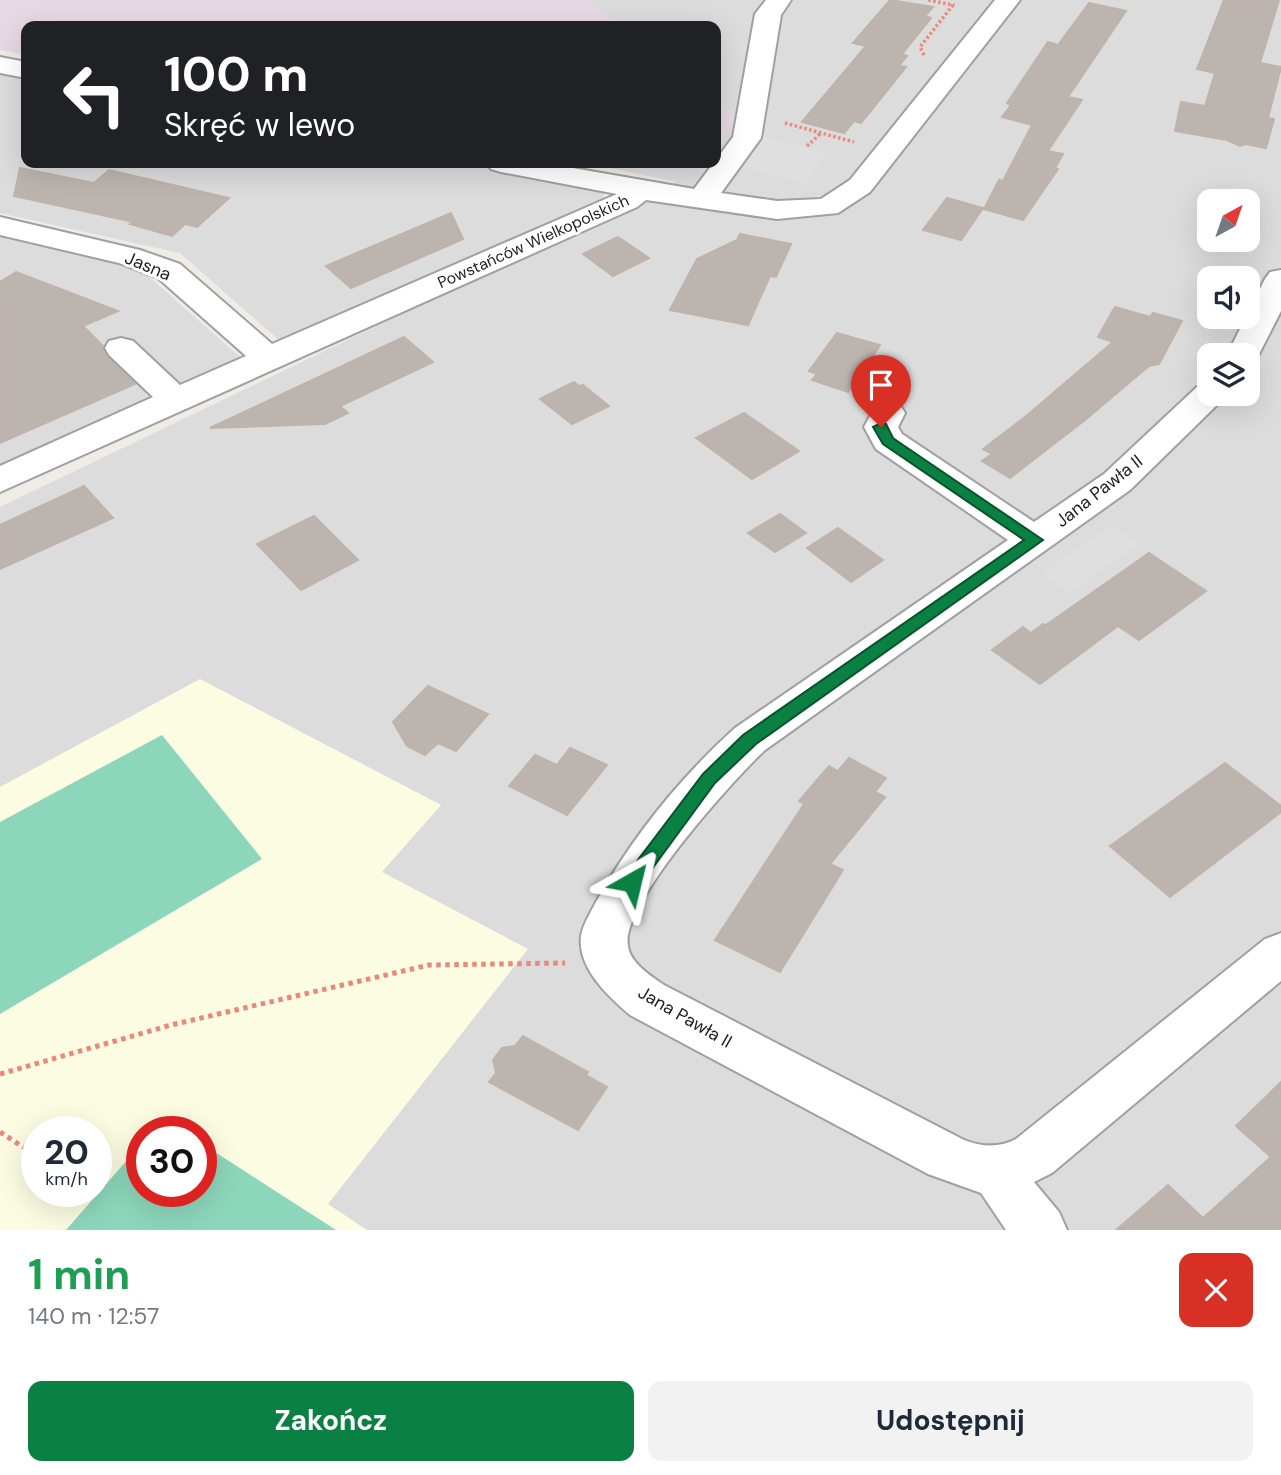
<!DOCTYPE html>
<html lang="pl">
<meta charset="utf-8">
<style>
:root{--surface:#fff;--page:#f2f2f3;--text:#1f2937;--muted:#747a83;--accent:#0b8043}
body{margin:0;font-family:"DM Sans",sans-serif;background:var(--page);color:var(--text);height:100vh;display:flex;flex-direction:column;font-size:26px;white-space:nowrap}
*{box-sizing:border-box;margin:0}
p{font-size:23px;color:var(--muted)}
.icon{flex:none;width:38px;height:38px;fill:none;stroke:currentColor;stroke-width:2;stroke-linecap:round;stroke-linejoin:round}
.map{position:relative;height:1230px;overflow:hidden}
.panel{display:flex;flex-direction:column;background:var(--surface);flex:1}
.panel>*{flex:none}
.top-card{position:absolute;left:21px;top:21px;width:700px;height:147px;border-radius:14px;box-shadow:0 7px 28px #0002;background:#202124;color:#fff;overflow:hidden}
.needle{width:46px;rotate:40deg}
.tools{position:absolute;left:1197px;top:189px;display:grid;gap:14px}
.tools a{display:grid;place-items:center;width:63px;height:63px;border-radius:14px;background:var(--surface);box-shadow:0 7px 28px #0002;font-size:35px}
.speed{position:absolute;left:21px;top:1116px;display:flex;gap:14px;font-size:35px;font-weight:700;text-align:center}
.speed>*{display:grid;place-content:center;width:91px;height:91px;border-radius:50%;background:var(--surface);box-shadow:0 7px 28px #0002;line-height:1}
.speed small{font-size:18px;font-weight:400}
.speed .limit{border:10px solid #d22;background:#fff;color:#111}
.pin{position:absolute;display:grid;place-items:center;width:60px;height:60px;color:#fff;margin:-72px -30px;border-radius:50% 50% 50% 0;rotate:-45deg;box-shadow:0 0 7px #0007}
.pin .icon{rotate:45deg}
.me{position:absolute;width:77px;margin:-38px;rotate:37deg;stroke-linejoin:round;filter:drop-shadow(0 0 5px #0008)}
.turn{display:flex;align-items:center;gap:24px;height:147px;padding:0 28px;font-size:32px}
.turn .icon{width:91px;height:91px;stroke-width:2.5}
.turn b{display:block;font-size:49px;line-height:60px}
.round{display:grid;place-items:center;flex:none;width:74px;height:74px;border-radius:14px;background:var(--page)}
.headline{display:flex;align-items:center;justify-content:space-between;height:119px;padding:0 28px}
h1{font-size:42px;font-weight:700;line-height:52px;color:#1e9e55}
.primary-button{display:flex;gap:14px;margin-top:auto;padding:14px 28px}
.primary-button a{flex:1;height:80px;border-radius:14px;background:var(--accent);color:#fff;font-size:28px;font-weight:700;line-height:80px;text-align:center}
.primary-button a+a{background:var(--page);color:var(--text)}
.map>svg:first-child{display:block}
.residential{fill:#dddcdc;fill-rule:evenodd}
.industrial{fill:#e7d9e4}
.education{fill:#fbfce2;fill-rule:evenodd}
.pitch{fill:#8cd6bb}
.parking{fill:#dfdfdf}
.building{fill:#bcb5af;stroke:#bfb3aa;stroke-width:2}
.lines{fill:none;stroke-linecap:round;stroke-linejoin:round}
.minor-casing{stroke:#a0a0a0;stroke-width:4}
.path-far1{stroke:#ec8879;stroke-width:3.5;stroke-dasharray:2.5 2.5;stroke-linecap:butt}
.path{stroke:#ec8879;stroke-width:5;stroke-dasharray:4.5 4.5;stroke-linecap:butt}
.minor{fill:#fff;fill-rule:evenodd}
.route{fill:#0b8043;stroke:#07532c;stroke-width:2}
.labels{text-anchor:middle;stroke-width:6;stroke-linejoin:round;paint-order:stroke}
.far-street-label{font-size:16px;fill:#1f1f1f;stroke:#fff}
.street-label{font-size:18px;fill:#1f1f1f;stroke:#fff}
</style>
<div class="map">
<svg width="1281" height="1230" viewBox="0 0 1281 1230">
<rect width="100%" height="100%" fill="#efece6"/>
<g class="residential">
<path d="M0,0H1281V1230H0V507L676,182L585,163H716V26H26ZM1209,201H1248V240H1209ZM1209,278H1248V317H1209ZM1209,355H1248V394H1209ZM37,1132H96V1192H37ZM142,1132H201V1192H142Z"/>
<polygon points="0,71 26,76 26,163 467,163 605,190 603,198 280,341 180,253 0,213"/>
<polygon points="0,233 111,262 148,276 240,357 0,466"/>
</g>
<g class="industrial">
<polygon points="0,0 585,0 623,26 26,26 26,55 0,50"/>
<polygon points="716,105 718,108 738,112 716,150"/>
</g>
<path class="education" d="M200,679L441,805L382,872L528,949L328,1204L367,1230H0V787ZM37,1132H96V1192H37ZM142,1132H201V1192H142Z"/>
<g class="pitch">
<polygon points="162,735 262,859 0,1014 0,822"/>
<polygon points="142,1143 142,1192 201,1192 201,1143 336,1230 66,1230"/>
</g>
<g class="parking">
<polygon points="743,131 827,153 804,184 723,162"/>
<polygon points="1110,525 1139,544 1070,593 1041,574"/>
</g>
<g class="building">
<polygon points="890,0 933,7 925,16 931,18 902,54 907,56 899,66 906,67 861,123 854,121 844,133 802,122 866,46 853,43"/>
<polygon points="1224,0 1279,0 1260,63 1281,67 1268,118 1274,119 1266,148 1246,144 1240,146 1227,140 1175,131 1181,102 1205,106 1215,73 1197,69"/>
<polygon points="1089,3 1126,11 1068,97 1082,100 1048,151 1063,154 1055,168 1058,169 1023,220 984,209 999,180 1003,181 1032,125 1002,117 1011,105 1007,103 1048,42 1058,45"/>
<polygon points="20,168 94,183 109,170 229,198 197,227 185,224 172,236 130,224 134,222 14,196"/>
<polygon points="947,198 983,208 961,240 923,230"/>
<polygon points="451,213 463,239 351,288 326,266"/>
<polygon points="740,234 791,244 776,277 770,276 748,325 670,310 697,259 737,240"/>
<polygon points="618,237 649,258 613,276 583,254"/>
<polygon points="16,272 118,311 83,326 103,346 107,357 135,384 0,443 0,282"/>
<polygon points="1115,307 1150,317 1153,313 1182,321 1159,364 1149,366 1085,420 1010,478 982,461 992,454 983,449 1025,417 1113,342 1098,337"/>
<polygon points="837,333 880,345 848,392 812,380 817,374 809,371"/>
<polygon points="404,337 433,362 340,406 348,413 325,424 210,428"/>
<polygon points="574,382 579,386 583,385 609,406 572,424 540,399"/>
<polygon points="744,413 773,433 799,451 752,479 696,438"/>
<polygon points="84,486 113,518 0,569 0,525"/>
<polygon points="780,514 806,533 775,552 748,533"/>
<polygon points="314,516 358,560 301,590 257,544"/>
<polygon points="838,528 883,560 851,582 807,548"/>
<polygon points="1149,553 1206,591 1139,640 1118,626 1040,684 992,650 1023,627 1031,633 1043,624 1046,625"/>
<polygon points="428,686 488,714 456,751 438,743 425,755 407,746 393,722"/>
<polygon points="570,748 607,765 567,815 509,786 535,755 557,765"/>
<polygon points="849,758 886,778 875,792 885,797 830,864 843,870 780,972 715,940 804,804 799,801 829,766 838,771"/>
<polygon points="1225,763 1281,806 1281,812 1170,897 1110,846"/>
<polygon points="523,1036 588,1072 586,1075 607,1087 578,1130 489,1082 496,1073 493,1060 502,1048 515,1046"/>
<polygon points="1281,1082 1281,1230 1116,1230 1168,1185 1203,1218 1271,1157 1236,1126"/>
</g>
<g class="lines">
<defs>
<g id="minor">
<polygon points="766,0 791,0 781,15 761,138 721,193 777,201 821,199 850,180 995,0 1020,0 870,192 838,213 777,219 646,200 637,207 0,492 0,466 153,397 109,355 105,348 109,341 121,338 133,341 180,385 246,356 158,278 119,263 0,235 0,217 140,250 180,264 272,344 617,194 501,172 491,169 487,163 544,163 694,189 733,137 755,14"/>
<polygon points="0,57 26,62 26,78 0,73"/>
<polygon points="1281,270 1281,311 1255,362 1248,364 1248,355 1227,355 1265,279 1270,272"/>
<path d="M1209,384V394H1226L1221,401L1130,490L765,750C733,780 620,905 628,946C630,963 651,976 664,985L964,1140C982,1147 999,1148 1016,1139L1265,939L1281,933V981L1052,1173L1034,1182L1059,1212L1067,1230H1006L981,1193L928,1174L630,1015C609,997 577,968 581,936C583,924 591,912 596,902C632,837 681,777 735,728L1008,540L876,449L864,427L876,405L888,402L900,405L905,413L898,427L902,434L1034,522L1104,474L1197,387Z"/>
</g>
</defs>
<use href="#minor" class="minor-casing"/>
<g class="path-far1">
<polyline points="924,55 920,47 953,5 928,0"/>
<polyline points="785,123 854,142"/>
<polyline points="807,146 820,134"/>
</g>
<g class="path">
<polyline points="0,1074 171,1025 429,965 565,963"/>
<polyline points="0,1132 37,1156"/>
<polyline points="92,1192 96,1195"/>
</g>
<use href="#minor" class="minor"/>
</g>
<polygon class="route" points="881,423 886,424 893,438 903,445 1043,540 756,744 715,783 638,888 632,890 625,888 623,882 625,877 703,774 743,735 1024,540 883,444 873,427"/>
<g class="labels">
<g class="far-street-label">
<text transform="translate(533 241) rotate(-24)" y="6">Powstańców Wielkopolskich</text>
</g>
<g class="street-label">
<text transform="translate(148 266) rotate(23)" y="6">Jasna</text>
<text transform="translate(1099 491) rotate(-38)" y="6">Jana Pawła II</text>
<text transform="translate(685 1017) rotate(30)" y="6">Jana Pawła II</text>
</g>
</g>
</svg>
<div class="tools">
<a><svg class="needle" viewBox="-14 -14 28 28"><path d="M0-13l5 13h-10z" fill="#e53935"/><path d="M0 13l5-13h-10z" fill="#747a83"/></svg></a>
<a><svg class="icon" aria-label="sound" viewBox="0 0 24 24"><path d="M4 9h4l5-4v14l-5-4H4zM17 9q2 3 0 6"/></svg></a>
<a><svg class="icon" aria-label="layers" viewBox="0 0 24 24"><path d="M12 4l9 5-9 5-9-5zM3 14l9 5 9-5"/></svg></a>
</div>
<div class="speed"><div>20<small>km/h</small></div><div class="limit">30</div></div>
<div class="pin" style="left:881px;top:427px;background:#d93025"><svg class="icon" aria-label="arrive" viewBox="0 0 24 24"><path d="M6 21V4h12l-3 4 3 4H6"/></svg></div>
<svg class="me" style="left:632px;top:882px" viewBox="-20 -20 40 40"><path d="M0-17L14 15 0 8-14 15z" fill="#0b8043" stroke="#fff" stroke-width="4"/></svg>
<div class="top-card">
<div class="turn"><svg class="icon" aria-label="left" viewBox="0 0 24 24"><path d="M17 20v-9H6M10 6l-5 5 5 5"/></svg><div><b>100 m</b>Skręć w lewo</div></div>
</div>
</div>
<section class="panel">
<div class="headline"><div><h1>1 min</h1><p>140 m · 12:57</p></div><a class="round" style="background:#d93025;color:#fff"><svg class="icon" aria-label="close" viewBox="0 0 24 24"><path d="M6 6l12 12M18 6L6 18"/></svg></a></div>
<div class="primary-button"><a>Zakończ</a><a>Udostępnij</a></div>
</section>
